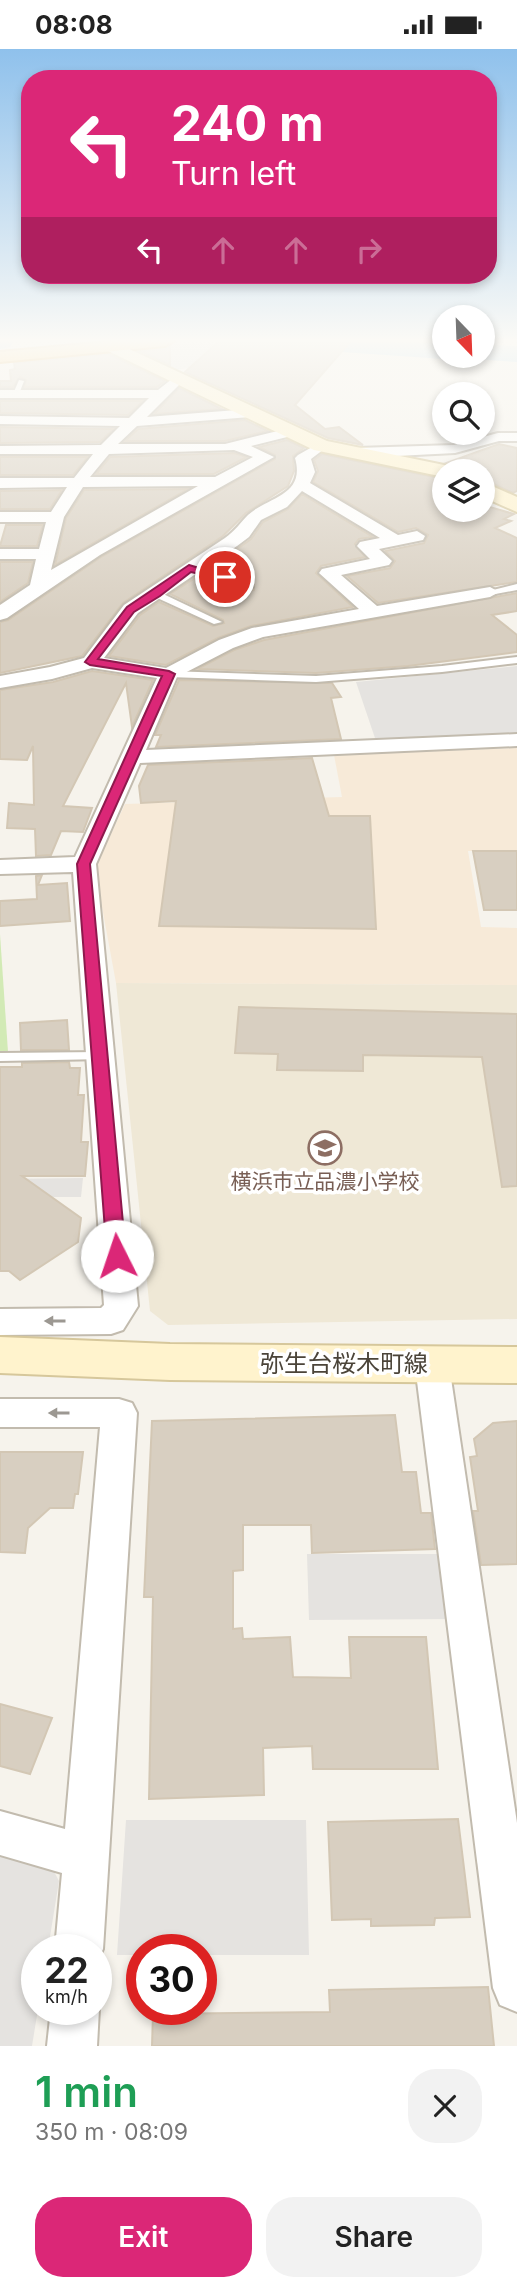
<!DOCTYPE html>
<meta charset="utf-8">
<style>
:root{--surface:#fff;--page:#f2f2f2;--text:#222;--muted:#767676;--accent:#db2777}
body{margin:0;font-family:Inter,"Noto Sans JP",sans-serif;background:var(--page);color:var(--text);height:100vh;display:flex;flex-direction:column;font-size:26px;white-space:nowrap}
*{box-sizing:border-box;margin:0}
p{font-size:23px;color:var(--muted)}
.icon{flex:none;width:38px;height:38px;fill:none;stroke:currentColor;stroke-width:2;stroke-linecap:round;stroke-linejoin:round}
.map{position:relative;height:1997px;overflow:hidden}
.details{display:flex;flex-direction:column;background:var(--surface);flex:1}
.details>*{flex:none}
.banner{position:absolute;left:21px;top:21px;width:476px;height:214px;border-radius:28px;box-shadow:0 4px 10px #0003;background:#db2777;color:#fff;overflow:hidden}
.needle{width:46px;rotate:157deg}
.buttons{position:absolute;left:432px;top:256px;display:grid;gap:14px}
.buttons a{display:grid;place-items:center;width:63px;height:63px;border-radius:50%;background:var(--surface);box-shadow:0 4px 10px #0003;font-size:35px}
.speed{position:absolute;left:21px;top:1885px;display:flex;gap:14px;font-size:35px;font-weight:700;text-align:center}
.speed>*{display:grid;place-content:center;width:91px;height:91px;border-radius:50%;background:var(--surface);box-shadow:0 4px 10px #0003;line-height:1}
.speed small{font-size:18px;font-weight:400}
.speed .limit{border:10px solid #d22;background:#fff;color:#111}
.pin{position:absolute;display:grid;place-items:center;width:60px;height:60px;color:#fff;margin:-30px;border:4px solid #fff;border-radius:50%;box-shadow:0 2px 7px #0007}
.me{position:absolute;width:77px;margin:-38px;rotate:356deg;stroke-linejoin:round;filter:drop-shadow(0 0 5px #0008)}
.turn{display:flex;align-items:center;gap:24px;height:147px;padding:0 35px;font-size:32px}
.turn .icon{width:91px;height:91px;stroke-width:2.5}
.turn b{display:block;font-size:49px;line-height:60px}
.lanes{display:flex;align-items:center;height:66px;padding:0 35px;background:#0003;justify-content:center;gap:35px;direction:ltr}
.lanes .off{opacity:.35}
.round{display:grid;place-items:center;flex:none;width:74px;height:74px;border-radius:28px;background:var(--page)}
.headline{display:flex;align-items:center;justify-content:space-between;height:119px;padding:0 35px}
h1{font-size:42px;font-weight:600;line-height:52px;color:#1e9e55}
.cta{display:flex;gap:14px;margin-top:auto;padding:14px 35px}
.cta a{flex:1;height:80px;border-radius:28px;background:var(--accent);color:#fff;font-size:28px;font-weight:600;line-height:80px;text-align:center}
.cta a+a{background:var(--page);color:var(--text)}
.status{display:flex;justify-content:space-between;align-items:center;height:49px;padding:0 35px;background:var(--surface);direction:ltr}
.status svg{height:19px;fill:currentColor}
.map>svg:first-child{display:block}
.commercial{fill:#f7ead8}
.education{fill:#efe8d6}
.green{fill:#d2eab5}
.parking{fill:#e5e3e0}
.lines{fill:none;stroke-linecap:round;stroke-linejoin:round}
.river{fill:#a9d4f2;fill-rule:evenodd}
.building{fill:#d8cfc1;stroke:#d3c7b4;stroke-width:2}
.lane-casing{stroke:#c2bbae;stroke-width:4}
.street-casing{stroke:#c2bbae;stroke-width:4}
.secondary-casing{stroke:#d6c79b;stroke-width:4}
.highway-casing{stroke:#e0a43c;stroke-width:4}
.lane{fill:#fff;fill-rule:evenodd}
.street{fill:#fff;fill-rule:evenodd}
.secondary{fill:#fff3cd;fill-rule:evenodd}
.highway{fill:#ffcf6e;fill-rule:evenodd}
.oneway{fill:#9c9892}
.route{fill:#db2777;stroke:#8e194d;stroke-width:2}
.labels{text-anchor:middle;stroke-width:7;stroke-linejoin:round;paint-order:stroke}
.education-label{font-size:21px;fill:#785e54;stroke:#fff}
.near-street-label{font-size:24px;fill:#4b4439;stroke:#fff}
</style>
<div class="status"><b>08:08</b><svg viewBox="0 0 49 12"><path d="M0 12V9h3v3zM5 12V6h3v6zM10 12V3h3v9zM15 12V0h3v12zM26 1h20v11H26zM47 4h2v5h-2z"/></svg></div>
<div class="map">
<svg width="517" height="1997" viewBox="0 0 517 1997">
<rect width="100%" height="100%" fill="#f6f3ec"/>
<g class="commercial">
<polygon points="321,292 443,292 444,298 389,296"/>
<polygon points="517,699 517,802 468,802 481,878 517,879 517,936 116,934 95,820 125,755 342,748 334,706"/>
</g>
<polygon class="education" points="116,934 517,936 517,1270 168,1276 150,1262"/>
<polygon class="green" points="0,885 8,1003 0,1003"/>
<g class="parking">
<polygon points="199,292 215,294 188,319 175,321 134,302"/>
<polygon points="517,617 517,685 376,692 356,633"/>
<polygon points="83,1129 81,1148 0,1148 0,1130"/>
<polygon points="307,1505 446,1505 453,1570 309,1571"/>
<polygon points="126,1771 306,1771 309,1906 201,1906 201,1900 142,1900 142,1906 117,1906"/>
<polygon points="0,1806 51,1817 59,1832 48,1900 37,1900 38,1960 32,1997 0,1997"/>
</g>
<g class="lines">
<g class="river">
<polygon points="0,292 14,292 10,298 0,300"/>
<polygon points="285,292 444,294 444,306 455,306 444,310 298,300 289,298"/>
<polygon points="483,296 517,297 517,313 473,310 471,306 483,306"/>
</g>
</g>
<g class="building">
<polygon points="219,292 351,292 295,356 325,380 339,378 363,396 328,389 185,323"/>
<polygon points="170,297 170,316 140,302 165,300"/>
<polygon points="108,305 165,332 157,338 24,338 26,331 20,328 13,338 0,338 0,332 11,332 10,321 15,320 14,314"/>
<polygon points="179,339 222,360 154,365"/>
<polygon points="0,352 143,352 128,366 0,364"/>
<polygon points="245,371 268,382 225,392 125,392 138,380"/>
<polygon points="0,378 114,380 100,393 0,394"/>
<polygon points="287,391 304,399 293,407 294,422 288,437 246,464 223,487 123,554 82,607 0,624 0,573 8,571 101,508 275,410 275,406 259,398"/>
<polygon points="499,395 517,399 517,442 513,444 483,430 483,422 456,422 454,416 446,414"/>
<polygon points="234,404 247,408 214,425 96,425 110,408"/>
<polygon points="322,405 444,430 444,460 483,460 483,456 514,465 504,470 511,472 495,479 517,489 517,533 378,554 347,527 390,519 395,512 385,502 424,494 428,486 416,479 398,483 313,433 318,422 314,411"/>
<polygon points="0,408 88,408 73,426 0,426"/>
<polygon points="188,440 55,516 66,469 84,441"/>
<polygon points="62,441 50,460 0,460 0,442"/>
<polygon points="302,445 373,488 359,490 355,495 365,508 321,517 316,524 353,558 251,577 218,589 166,616 109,607 140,566 159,553 213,577 224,574 223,571 170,545 198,527 245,542 254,541 254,536 229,524 210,519 251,490 263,473 288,460"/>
<polygon points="6,476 43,476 37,497 0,497"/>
<polygon points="0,513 33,513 28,534 0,553"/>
<polygon points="517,544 517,562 492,566 517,586 517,603 408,617 316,624 197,620 234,601 264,591"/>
<polygon points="92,622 153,631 132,678 126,634 63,757 92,759 83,783 61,782 51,806 36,807 35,780 7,779 9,754 34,756 33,697 27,711 0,710 0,641 53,633"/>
<polygon points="179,631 332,634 341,648 331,649 341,690 156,698 161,686 155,686"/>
<polygon points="312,709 329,767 370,767 376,880 159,877 176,752 141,754 139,737 148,716"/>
<polygon points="473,802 517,802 517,861 484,861"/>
<polygon points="42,826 38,836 67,834 70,872 0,877 0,852 37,850 36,827"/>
<polygon points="239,958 517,965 517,1137 502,1138 482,1008 363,1006 363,1022 277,1021 278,1005 235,1004"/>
<polygon points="67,971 69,1001 21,1001 20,974"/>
<polygon points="69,1013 70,1019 80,1019 78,1046 84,1046 81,1093 88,1093 85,1127 22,1127 81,1169 78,1193 20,1231 9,1222 0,1222 0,1018 22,1018 22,1014"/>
<polygon points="395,1366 402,1423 416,1423 421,1464 431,1464 435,1500 312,1504 311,1476 243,1476 243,1521 233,1522 233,1580 242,1579 243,1590 290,1588 293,1628 351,1629 349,1588 426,1588 438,1720 313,1720 312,1697 263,1699 264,1746 149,1750 153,1548 144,1548 152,1372"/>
<polygon points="517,1372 517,1515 481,1516 473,1462 478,1462 470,1408 477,1407 474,1390 493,1374"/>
<polygon points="0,1403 83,1403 78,1445 75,1445 73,1459 50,1459 28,1479 25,1504 0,1503"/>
<polygon points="0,1655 52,1669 30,1725 0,1717"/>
<polygon points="458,1770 470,1868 435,1869 434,1876 371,1877 371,1870 332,1871 328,1773"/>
<polygon points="488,1938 494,1997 152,1997 153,1965 330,1963 329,1941"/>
</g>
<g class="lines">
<defs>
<g id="lane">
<polygon points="19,331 24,332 19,345 16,347 13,345"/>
<polygon points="189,516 228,526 253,538 246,540 222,530 186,521 185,519"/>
<polygon points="517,535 517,541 490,546 485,543"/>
<polygon points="153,543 159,543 222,573 214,575 153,547"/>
<polygon points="517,608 517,614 442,623 316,633 169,628 164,625 169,622 316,627 442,617"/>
<polygon points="101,1003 106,1004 108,1007 106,1010 0,1012 0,1004"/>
</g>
<g id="street">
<path d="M177,326L182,327V333L147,368L250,360L257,364L250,368L137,377L118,395H225L290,379L297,383L295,386L251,397L274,408L100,506L7,569L0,571V556L30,536L36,510H0V500H39L46,473H0V463H51L67,438L0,439V429H74L93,405H0V397L101,396L120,377L0,375V367L129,369L149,349H0V341H158ZM234,401L253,408L215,428H90L109,405ZM198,437L51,521L64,468L83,438Z"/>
<polygon points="498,384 517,384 517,392 499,392 455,404 356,409 348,404 356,399 454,396"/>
<path d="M321,393L328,397L311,410L315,423L310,434L398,486L417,482L425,487L423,491L379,500L392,512L389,516L341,526L377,557L490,538L499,543L490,548L263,588L233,599L177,628L146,701L517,685V697L140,714L96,815L138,1257L123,1281L111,1285L0,1286V1260L101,1259L104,1256L73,823L0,825V811L75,808L157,629L92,619L52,630L0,639V627L50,618L84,609L124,556L225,489C235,482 240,474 248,466C267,448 306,447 295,409L298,406ZM302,442L380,489L360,493L357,497L370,510L322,520L319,524L359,560L252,579L219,591L166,619L104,609L138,564L237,497L249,488L261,471L287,458Z"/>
<polygon points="432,1303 444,1307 449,1316 517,1774 517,1963 500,1956 493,1939 415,1316 420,1307"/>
<polygon points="0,1350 119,1350 132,1354 137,1364 103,1900 96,1916 96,1900 55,1900 62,1824 0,1806 0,1762 65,1780 100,1378 0,1378"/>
<polygon points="96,1952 99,1960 97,1997 47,1997 51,1960 96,1960"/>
</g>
<g id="secondary">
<polygon points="114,293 327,392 444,416 452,417 454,422 444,422 444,428 314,401 108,302 105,298 108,294"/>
<polygon points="483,433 517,448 517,463 483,448"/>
<polygon points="0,1288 170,1295 517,1298 517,1334 170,1331 0,1324"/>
</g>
<polygon id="highway" points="115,292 174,292 165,297 0,313 0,303"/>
</defs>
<use href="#lane" class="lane-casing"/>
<use href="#street" class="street-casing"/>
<use href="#secondary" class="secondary-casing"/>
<use href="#highway" class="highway-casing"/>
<use href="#lane" class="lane"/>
<use href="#street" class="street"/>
<use href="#secondary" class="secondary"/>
<use href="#highway" class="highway"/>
</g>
<defs><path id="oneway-solid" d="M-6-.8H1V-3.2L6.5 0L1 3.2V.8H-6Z" transform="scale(1.75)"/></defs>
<g class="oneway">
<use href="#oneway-solid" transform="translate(55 1272) rotate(180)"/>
<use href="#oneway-solid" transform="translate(59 1364) rotate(180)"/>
</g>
<linearGradient id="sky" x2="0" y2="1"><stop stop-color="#8fc1ec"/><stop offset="0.51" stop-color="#fbfaf6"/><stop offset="1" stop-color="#fbfaf6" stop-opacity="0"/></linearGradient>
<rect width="517" height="571" fill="url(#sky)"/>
<polygon class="route" points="189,516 230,528 225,531 191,523 160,547 134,563 98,610 169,622 175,625 90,815 126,1207 123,1211 110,1211 107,1207 77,815 162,627 90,616 85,613 127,558"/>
<defs>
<symbol id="school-ring" viewBox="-11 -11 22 22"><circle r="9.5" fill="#fff" stroke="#8d6e63" stroke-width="1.5"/><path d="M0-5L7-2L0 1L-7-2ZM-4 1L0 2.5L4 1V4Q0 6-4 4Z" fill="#8d6e63"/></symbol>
</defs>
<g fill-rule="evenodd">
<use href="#school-ring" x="306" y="1080" width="38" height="38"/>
</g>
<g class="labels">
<g class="education-label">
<text x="325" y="1140">横浜市立品濃小学校</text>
</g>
<g class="near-street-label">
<text x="344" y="1323">弥生台桜木町線</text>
</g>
</g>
</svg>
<div class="buttons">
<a><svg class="needle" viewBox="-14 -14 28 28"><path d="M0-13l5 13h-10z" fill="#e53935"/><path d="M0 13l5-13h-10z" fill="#767676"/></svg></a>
<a><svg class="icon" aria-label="search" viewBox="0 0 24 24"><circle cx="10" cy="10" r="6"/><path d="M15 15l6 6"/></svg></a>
<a><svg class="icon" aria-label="layers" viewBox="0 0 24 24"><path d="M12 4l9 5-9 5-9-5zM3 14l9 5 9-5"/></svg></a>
</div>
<div class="speed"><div>22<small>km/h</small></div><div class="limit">30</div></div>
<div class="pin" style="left:225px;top:528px;background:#d93025"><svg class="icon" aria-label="arrive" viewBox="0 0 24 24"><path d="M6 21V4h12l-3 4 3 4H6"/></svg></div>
<svg class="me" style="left:117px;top:1207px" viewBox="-20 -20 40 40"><circle r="19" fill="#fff"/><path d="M0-13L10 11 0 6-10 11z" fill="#db2777"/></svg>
<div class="banner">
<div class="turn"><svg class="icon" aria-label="left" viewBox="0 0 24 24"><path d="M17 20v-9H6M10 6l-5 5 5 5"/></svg><div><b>240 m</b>Turn left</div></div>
<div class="lanes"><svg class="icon" aria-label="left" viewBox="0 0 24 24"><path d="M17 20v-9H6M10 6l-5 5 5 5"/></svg><svg class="icon off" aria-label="ahead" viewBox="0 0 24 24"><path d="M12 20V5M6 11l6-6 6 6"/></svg><svg class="icon off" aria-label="ahead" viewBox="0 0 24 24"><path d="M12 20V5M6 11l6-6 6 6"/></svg><svg class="icon off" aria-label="right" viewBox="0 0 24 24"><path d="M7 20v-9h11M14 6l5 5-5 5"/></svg></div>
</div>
</div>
<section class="details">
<div class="headline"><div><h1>1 min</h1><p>350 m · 08:09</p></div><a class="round"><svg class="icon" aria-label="close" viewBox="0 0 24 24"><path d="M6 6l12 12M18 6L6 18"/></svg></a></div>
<div class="cta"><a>Exit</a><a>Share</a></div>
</section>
